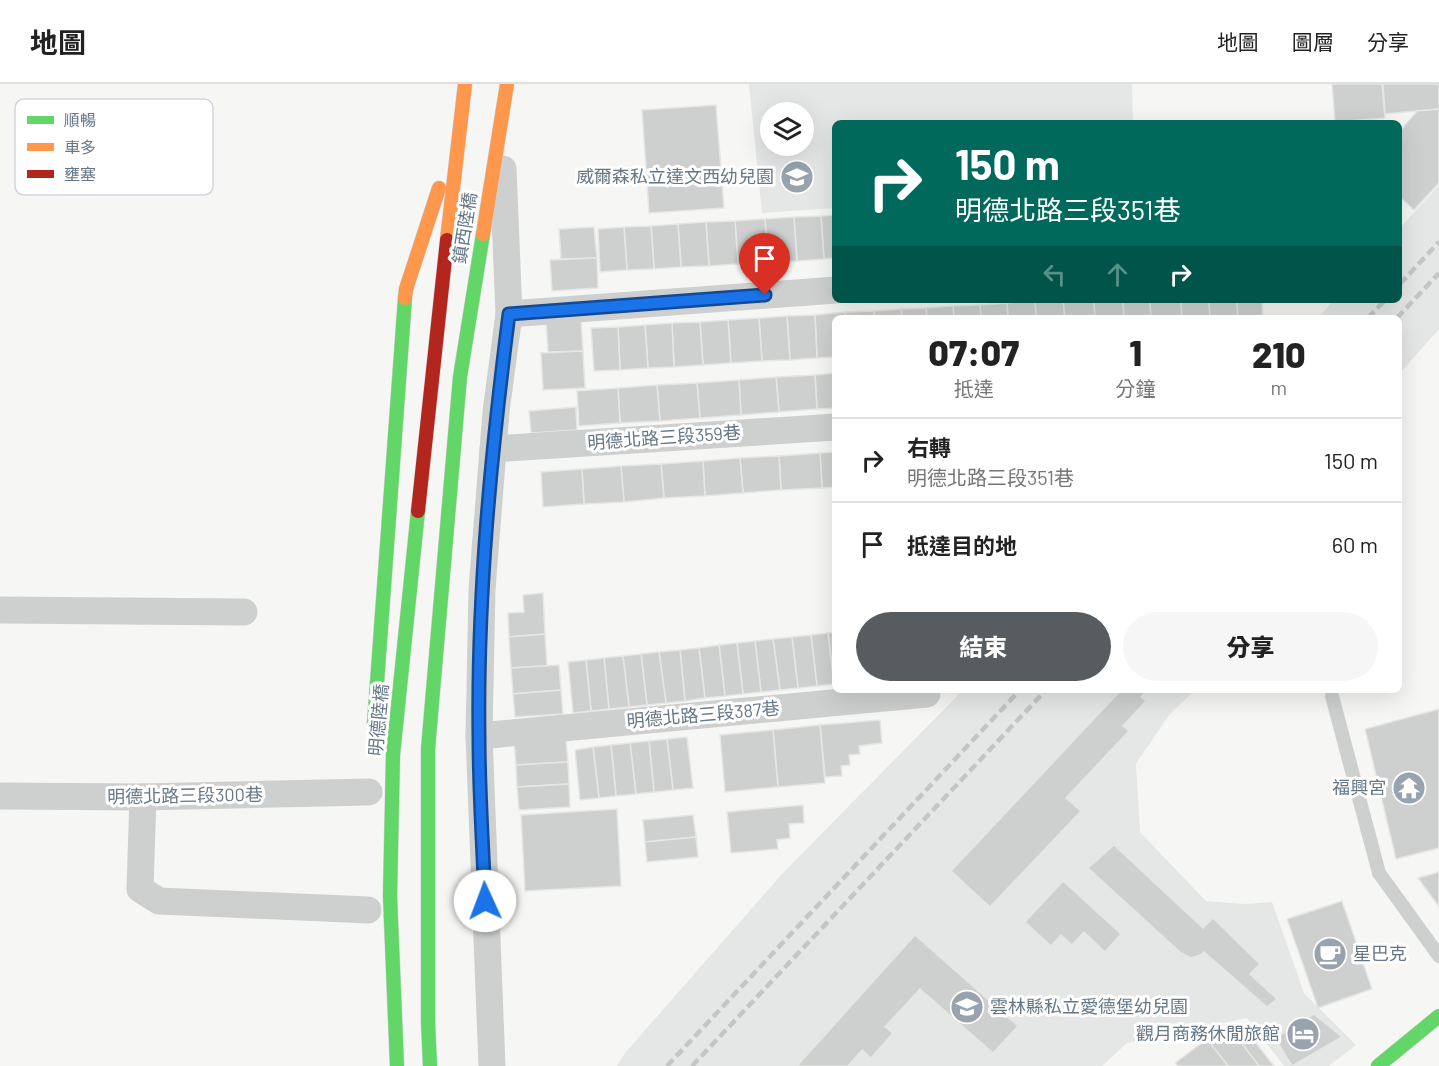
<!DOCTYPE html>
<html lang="zh-TW">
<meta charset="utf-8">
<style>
:root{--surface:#fff;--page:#f6f6f6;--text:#222;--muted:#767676;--line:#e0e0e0;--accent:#575c61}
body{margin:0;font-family:Barlow,"Noto Sans TC",sans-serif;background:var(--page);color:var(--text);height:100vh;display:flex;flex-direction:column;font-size:22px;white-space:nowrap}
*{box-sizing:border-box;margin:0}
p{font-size:20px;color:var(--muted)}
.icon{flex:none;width:33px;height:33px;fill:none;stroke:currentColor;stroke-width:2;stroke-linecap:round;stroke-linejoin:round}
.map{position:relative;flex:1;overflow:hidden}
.sheet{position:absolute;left:832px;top:231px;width:570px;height:378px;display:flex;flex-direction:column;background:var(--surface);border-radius:9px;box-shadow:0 6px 24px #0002}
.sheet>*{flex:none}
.banner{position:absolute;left:832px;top:36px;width:570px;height:183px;border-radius:9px;box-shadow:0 6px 24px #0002;background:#00695c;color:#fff;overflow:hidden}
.controls{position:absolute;left:760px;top:18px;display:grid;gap:12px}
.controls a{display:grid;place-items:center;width:54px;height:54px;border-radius:50%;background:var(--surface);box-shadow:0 6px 24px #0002;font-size:30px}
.pin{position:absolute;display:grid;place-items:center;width:51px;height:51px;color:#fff;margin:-62px -26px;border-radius:50% 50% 50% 0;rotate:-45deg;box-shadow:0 0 6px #0007}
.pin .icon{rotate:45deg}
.me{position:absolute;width:66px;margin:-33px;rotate:358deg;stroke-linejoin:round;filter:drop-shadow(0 0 4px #0008)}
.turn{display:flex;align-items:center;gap:21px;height:126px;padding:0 24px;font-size:27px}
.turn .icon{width:78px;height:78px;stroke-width:2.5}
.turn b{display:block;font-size:42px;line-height:51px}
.lanes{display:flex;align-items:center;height:57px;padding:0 24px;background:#0003;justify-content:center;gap:30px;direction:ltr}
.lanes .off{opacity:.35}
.eta{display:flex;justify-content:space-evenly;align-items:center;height:102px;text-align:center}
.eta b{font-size:36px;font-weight:800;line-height:42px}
.action{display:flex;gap:12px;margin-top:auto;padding:12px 24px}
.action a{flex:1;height:69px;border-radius:36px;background:var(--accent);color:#fff;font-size:24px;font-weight:800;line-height:69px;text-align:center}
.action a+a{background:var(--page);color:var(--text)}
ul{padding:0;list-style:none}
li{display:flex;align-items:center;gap:18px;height:84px;padding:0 24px;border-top:2px solid var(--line)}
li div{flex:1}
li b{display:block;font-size:22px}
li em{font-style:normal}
header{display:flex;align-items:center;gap:36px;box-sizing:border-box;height:84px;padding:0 30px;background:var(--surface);border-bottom:2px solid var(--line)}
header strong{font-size:28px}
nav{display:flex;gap:33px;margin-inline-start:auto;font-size:21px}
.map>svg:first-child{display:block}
.built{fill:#e5e6e6;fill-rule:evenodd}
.building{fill:#ced0d0;stroke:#e6e6e4;stroke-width:1.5}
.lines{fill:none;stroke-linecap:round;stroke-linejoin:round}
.fast-casing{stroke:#d3d4d5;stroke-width:15}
.slow-casing{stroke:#d3d4d5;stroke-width:15}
.jam-casing{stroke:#d3d4d5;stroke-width:15}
.lane{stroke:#ced0d0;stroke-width:14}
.street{stroke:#ced0d0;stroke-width:27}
.fast{stroke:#63d668;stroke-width:14}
.slow{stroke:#ff974d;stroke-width:14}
.jam{stroke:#b3261e;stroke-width:14}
.rail{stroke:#c4c6c6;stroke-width:4.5;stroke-dasharray:9 4.5;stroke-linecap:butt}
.route-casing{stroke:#114b97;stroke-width:15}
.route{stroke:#1a73e8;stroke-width:10}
.labels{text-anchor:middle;stroke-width:6;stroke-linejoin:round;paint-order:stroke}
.poi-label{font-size:18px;fill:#657786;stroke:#fff;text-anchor:end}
.street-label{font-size:18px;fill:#657786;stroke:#fff}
.key{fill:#fff;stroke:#d1d6db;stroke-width:1.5}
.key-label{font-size:16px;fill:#657786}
</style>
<header>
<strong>地圖</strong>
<nav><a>地圖</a><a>圖層</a><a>分享</a></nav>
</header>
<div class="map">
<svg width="1439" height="982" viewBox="0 0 1439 982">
<rect width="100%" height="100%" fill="#f6f6f5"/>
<g class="built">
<path d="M749,0H1132L1133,39H836L835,124L762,129ZM804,28V62H771V28Z"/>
<polygon points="1439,101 1439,245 1400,289 1400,234 1318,234 1334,216 1400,216 1400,144"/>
<polygon points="963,606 1195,606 1169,631 1136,680 1140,748 1206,817 1244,820 1272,818 1304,909 1356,961 1329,982 1284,982 1247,934 1127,959 1102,982 617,982 625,969 781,791"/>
</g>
<g class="building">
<polygon points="1332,0 1382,0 1385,34 1335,38"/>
<polygon points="1383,0 1439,0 1439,25 1385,30"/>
<polygon points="716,21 724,124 649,129 642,26"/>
<polygon points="1439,25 1439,99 1414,126 1400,113 1400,47 1417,27"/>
<polygon points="836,131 836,174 824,175 821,132"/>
<polygon points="821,132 824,175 797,177 794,133"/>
<polygon points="794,133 797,177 768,178 765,135"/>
<polygon points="765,135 768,178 738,180 735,137"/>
<polygon points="735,137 738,180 709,182 706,138"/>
<polygon points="706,138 709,182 681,183 678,140"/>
<polygon points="678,140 681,183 654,185 651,142"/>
<polygon points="651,142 654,185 627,186 624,143"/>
<polygon points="594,143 597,174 561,175 559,145"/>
<polygon points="624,143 627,186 600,188 598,145"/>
<polygon points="597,174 598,204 552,207 550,176"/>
<polygon points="1063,216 1065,234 1036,234 1035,217"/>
<polygon points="1063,216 1094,216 1095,234 1065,234"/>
<polygon points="1094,216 1123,216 1124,234 1095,234"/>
<polygon points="1123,216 1150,216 1151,234 1124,234"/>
<polygon points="1150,216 1181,216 1182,234 1151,234"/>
<polygon points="1181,216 1209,216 1210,234 1182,234"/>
<polygon points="1209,216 1237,216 1238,234 1210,234"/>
<polygon points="1237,216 1262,216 1263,234 1238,234"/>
<polygon points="1035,217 1036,234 1008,234 1007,219"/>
<polygon points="1007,219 1008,234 981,234 980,221"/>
<polygon points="980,221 981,234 954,234 953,222"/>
<polygon points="953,222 954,234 927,234 926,224"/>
<polygon points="926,224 927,234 902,234 901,225"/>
<polygon points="901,225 902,234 874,234 874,227"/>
<polygon points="874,227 874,234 846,234 845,228"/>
<polygon points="845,228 846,234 836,234 836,273 817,274 815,231"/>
<polygon points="815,231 817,274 790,276 787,232"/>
<polygon points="787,232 790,276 762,277 759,234"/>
<polygon points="759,234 762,277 731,279 728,236"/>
<polygon points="581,235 583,267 548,268 546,237"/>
<polygon points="728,236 731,279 703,281 700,238"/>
<polygon points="700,238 703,281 674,283 672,239"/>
<polygon points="672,239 674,283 648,284 645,241"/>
<polygon points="645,241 648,284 620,286 618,243"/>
<polygon points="618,243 620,286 594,287 591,244"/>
<polygon points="583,267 585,304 543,306 541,269"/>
<polygon points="836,289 836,324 817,325 815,291"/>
<polygon points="815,291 817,325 779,328 776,293"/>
<polygon points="776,293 779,328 741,331 739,296"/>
<polygon points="739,296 741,331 700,334 697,299"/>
<polygon points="697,299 700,334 660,337 657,301"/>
<polygon points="657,301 660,337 620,339 618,304"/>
<polygon points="618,304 620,339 579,342 577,307"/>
<polygon points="576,323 577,346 531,349 529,327"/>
<polygon points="836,368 836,403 822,404 820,369"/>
<polygon points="820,369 822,404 781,406 779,372"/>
<polygon points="779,372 781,406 743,409 740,374"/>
<polygon points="740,374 743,409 705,412 703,377"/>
<polygon points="703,377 705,412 664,414 661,380"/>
<polygon points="661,380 664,414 624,418 621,382"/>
<polygon points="621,382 624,418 584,420 582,385"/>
<polygon points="582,385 584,420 543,423 541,388"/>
<polygon points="543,509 545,550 509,553 508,529 524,528 523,511"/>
<polygon points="836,548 836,600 834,600 828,549"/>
<polygon points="828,549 834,600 817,602 811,551"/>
<polygon points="545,550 547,582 511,584 509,553"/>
<polygon points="811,551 817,602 798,604 792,553"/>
<polygon points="792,553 798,604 780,606 773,555"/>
<polygon points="773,555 780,606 761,608 755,557"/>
<polygon points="755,557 761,608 743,610 737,559"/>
<polygon points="737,559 743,610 725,612 719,561"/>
<polygon points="719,561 725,612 705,614 699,564"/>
<polygon points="699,564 705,614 685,617 680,566"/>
<polygon points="680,566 685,617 666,619 659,568"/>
<polygon points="659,568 666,619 647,621 641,570"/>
<polygon points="641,570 647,621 629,623 623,572"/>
<polygon points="623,572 629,623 609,625 604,574"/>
<polygon points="604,574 609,625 591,627 586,576"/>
<polygon points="586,576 591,627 573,629 568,578"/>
<polygon points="559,581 561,606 513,610 511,584"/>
<polygon points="561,606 563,630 515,633 513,610"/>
<polygon points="1121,606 1148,606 1141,613 1146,617 1123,642 1129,647 1066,714 1081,727 990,823 951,787"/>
<polygon points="1439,625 1439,764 1396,775 1365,645"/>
<polygon points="880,636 882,659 859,662 860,670 849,671 850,681 841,682 842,692 825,693 820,641"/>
<polygon points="820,641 825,699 778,703 773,646"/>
<polygon points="773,646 778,703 725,708 720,651"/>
<polygon points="687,653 693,704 673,706 667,655"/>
<polygon points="566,655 568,678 516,681 514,658"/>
<polygon points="667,655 673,706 654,708 649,657"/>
<polygon points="649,657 654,708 636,710 630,659"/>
<polygon points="630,659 636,710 616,712 611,661"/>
<polygon points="611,661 616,712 599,714 593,663"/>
<polygon points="593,663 599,714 580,716 575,666"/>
<polygon points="568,678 569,700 517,703 516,681"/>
<polygon points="569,700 570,723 519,726 517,703"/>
<polygon points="803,721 804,739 789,740 790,754 777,756 778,765 731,769 727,728"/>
<polygon points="617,725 621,802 525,807 521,731"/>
<polygon points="693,731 696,753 645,758 643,736"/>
<polygon points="696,753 698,773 647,778 645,758"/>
<polygon points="1114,761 1203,844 1213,834 1260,880 1250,890 1277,915 1267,923 1204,868 1200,871 1191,874 1181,869 1088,784"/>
<polygon points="1439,788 1439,823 1418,794"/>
<polygon points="1063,797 1121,850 1105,868 1084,848 1072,861 1061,851 1051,862 1025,838"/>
<polygon points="1342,817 1372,905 1318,924 1287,835"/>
<polygon points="915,851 1018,942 993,969 920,905 885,943 893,949 871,974 862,966 848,982 797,982"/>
<polygon points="1314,930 1342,953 1292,982 1275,954"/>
<polygon points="1246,946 1274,982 1259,982 1234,949"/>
<polygon points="1234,949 1259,982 1228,982 1207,955"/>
<polygon points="1207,955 1228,982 1178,982 1175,979"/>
</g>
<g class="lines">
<defs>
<g id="fast">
<polyline points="374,640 405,214"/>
<polyline points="397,982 390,812 393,671 418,427"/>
<polyline points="430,982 428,938 428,665 460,293 483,150"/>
<polyline points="1378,982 1439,932"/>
</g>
<g id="slow">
<polyline points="483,150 507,0"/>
<polyline points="447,156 465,0"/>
<polyline points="405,214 406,205 439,104"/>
</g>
<polyline id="jam" points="418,427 447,156"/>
</defs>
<use href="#fast" class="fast-casing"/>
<use href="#slow" class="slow-casing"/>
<use href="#jam" class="jam-casing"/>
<polyline class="lane" points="1332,612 1379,789 1439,872"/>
<g class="street">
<polyline points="509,230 836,206"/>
<polyline points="493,365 836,343"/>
<polyline points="0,526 244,528"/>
<polyline points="479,652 927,610"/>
<polyline points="0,712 143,713 369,708"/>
<polyline points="143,713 140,805 159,817 368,826"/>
<polyline points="492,982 479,652 482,505 496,328 509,230 503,85"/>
</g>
<use href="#fast" class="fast"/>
<use href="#slow" class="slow"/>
<use href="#jam" class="jam"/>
<g class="rail">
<polyline points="1400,200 1439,158"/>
<polyline points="1368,234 1385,216"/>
<polyline points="1397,234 1439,189"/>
<polyline points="667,982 1020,606"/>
<polyline points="692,982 1046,606"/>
</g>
</g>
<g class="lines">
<defs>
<path id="route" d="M485,817C483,763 479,708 479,653C477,512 491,370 509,230L765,211"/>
</defs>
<use href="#route" class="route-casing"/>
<use href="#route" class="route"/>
</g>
<defs>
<symbol id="school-disc" viewBox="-11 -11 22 22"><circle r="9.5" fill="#98a3ad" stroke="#fff"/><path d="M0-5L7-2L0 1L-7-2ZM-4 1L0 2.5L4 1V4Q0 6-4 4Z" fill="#fff"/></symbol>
<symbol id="temple-disc" viewBox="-11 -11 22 22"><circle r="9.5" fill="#98a3ad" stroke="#fff"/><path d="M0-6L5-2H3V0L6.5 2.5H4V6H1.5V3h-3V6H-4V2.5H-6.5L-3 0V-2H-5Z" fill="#fff"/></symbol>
<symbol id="cafe-disc" viewBox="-11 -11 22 22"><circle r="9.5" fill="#98a3ad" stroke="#fff"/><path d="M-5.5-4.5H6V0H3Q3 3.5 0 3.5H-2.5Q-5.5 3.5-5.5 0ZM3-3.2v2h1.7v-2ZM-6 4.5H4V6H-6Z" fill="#fff"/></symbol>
<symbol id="hotel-disc" viewBox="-11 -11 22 22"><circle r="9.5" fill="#98a3ad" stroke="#fff"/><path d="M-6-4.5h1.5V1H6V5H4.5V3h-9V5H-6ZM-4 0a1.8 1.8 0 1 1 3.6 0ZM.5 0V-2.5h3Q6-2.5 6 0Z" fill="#fff"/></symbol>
</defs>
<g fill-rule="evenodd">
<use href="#school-disc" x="778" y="74" width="38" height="38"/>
<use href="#temple-disc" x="1390" y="685" width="38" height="38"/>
<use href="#cafe-disc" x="1311" y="851" width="38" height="38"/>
<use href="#school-disc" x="948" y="904" width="38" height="38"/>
<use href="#hotel-disc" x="1284" y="931" width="38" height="38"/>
</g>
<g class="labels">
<g class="poi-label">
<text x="774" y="99">威爾森私立達文西幼兒園</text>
<text x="1386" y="710">福興宮</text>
<text x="1353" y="876" text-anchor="start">星巴克</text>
<text x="990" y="929" text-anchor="start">雲林縣私立愛德堡幼兒園</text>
<text x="1280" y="956">觀月商務休閒旅館</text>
</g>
<g class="street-label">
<text transform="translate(465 144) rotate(-81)" y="6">鎮西陸橋</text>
<text transform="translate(664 354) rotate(-4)" y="6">明德北路三段359巷</text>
<text transform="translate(703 631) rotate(-5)" y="6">明德北路三段387巷</text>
<text transform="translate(379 636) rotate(-85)" y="6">明德陸橋</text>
<text transform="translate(185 712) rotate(-1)" y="6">明德北路三段300巷</text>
</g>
</g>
<rect x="15" y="15" width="198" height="96" rx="9" class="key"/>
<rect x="27" y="32" width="27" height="8" fill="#63d668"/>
<rect x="27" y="59" width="27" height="8" fill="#ff974d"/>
<rect x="27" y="86" width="27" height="8" fill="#b3261e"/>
<g class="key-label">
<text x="64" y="42">順暢</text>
<text x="64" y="69">車多</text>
<text x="64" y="96">壅塞</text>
</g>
</svg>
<div class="controls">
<a><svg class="icon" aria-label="layers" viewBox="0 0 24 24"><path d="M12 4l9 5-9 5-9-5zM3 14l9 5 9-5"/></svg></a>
</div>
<div class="pin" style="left:765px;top:211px;background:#d93025"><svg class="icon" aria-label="arrive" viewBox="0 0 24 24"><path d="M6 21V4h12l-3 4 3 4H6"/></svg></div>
<svg class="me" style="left:485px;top:817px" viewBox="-20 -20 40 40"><circle r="19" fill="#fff"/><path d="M0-13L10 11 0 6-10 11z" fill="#1a73e8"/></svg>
<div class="banner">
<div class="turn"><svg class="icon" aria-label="right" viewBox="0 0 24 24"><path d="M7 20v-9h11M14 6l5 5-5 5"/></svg><div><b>150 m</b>明德北路三段351巷</div></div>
<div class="lanes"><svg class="icon off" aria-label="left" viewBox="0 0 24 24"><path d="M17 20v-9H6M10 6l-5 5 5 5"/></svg><svg class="icon off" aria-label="ahead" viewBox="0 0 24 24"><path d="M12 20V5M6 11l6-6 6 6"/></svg><svg class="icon" aria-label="right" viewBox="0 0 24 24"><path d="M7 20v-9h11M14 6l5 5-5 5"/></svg></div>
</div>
<section class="sheet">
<div class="eta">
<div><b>07:07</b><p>抵達</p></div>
<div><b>1</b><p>分鐘</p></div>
<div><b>210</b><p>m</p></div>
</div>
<ul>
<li><svg class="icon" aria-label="right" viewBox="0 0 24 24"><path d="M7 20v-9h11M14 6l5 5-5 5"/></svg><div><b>右轉</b><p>明德北路三段351巷</p></div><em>150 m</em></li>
<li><svg class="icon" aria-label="arrive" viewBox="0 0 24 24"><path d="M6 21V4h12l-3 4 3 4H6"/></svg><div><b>抵達目的地</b></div><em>60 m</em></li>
</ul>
<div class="action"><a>結束</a><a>分享</a></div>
</section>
</div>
